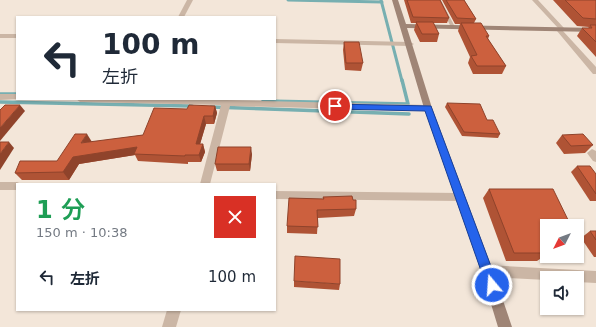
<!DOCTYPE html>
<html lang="ja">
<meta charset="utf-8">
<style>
:root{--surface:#fff;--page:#f2f2f3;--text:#1f2937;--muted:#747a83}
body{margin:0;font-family:"DejaVu Sans","Noto Sans JP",sans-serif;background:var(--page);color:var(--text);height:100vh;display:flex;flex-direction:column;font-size:15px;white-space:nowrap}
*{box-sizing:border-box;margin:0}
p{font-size:13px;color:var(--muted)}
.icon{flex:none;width:22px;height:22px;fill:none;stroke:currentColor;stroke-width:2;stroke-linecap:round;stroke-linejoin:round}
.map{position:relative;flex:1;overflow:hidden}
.side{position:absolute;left:16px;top:183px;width:260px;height:128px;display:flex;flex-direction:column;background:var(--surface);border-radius:0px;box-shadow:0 1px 3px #0004}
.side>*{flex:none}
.top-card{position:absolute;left:16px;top:16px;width:260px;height:84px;border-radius:0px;box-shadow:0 1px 3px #0004;background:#fff;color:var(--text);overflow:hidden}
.needle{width:26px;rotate:228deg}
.buttons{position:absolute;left:540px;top:219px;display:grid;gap:8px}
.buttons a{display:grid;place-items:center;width:44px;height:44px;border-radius:0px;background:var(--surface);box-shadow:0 1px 3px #0004;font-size:20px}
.pin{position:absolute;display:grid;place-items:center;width:34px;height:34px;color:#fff;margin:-17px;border:2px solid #fff;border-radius:50%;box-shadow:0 1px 4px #0007}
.me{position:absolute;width:44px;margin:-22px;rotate:342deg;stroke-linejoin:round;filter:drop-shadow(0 0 3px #0008)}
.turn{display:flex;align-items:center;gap:14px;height:84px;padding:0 20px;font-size:18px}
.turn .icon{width:52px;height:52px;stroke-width:2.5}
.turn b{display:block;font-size:28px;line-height:34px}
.round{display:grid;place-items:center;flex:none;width:42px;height:42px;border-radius:0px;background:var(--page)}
.headline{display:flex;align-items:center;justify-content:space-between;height:68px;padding:0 20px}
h1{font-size:24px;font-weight:600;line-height:30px;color:#1e9e55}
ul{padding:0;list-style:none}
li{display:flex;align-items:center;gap:12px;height:52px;padding:0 20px}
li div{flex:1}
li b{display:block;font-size:15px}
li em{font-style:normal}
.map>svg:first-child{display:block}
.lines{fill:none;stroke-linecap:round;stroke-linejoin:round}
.stream-far1{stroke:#77afb1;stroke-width:3}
.stream{stroke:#77afb1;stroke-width:3.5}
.lane{fill:#cbb6a5;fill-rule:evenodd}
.street{fill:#cbb6a5;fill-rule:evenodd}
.secondary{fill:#9f8576;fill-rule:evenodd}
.wall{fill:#af5335}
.shaded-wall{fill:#8f432b}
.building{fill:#cc603e;stroke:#8f432b}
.route{fill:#2563eb;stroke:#184099}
</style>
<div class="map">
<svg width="596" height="327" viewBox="0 0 596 327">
<rect width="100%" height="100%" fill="#f3e6d9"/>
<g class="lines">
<g class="stream-far1">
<polyline points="288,0 382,2"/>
<polyline points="381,0 402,81"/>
</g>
<g class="stream">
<polyline points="0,94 17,94"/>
<polyline points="263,101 408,104 402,80"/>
<polyline points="0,102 192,106"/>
<polyline points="211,107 409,114"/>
</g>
<polygon class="lane" points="437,0 441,0 455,27 455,28 451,27"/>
<g class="street">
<polygon points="187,0 193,0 184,17 178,17"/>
<polygon points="532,0 538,0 564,28 565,29 563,31 596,67 596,74 593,74 557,31 556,30 558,28"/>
<rect x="0" y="34" width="17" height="4"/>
<polygon points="275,39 410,42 414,44 410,46 275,43"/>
<polygon points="0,94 17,94 17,99 20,99 0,100"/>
<polygon points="76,99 187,99 428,105 432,108 428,111 230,106 210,184 200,184 221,105 80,102"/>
<polygon points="592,149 596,151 596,162 593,161 587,153"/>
<polygon points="0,182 17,182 21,184 17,184 17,190 0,190"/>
<polygon points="275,191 460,193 464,194 465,197 464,200 460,201 275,199"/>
<polygon points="487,265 596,271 596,283 577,282 577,278 547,278 547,280 487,277 483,275 481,271 483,267"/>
<polygon points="167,310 181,310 176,327 162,327"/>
</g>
<polygon class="secondary" points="392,0 398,0 406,24 596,28 596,32 407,28 432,108 493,271 512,327 498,327 481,271 424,108"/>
</g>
<g class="wall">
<polygon points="404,0 440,0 449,18 447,23 433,23 439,34 437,42 420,42 414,30 416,23 411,23"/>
<polygon points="442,0 464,0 476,19 474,23 489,36 488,39 506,66 502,74 473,74 468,63 470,57 458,31 460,24 455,24"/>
<polygon points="553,0 596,0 596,57 577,36 582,28 588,28 589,27 577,26"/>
<polygon points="344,42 363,63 361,71 345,70 343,50"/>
<polygon points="447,103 487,120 500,134 498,138 462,136 445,107"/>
<polygon points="215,106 217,113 214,124 206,124 200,144 203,144 205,152 201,162 188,162 188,164 138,161 135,155 79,164 69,180 22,180 15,173 57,161 92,142 143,135 187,109"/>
<polygon points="562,135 593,145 585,153 564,154 556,143"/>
<polygon points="252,154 250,171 217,171 215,164"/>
<polygon points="577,166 596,174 596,201 590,201 571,172"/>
<polygon points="489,189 547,226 547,256 576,256 571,259 543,257 537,261 506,261 483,198"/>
<polygon points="323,197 353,200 356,209 354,216 318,218 317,234 287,233 287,226 323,199"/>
<polygon points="590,231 596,231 596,257 594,257 581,238"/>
<polygon points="577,239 583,251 577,255"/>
<polygon points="294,281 340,284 339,290 294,287"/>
</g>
<g class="shaded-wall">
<polygon points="20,105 25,111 0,141 0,128"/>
<polygon points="215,106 217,113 214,124 213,116"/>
<polygon points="204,116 206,124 198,151 196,144"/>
<polygon points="87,134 92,142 81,143"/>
<polygon points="9,142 14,148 0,170 0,154"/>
<polygon points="203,144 205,152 201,162 199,155"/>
<polygon points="137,147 134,154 135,155 79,164 69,180 63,172 73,157"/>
<polygon points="251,147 252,154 250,171 249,164"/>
</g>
<g class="building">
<polygon points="407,0 440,0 449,18 413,17"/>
<polygon points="446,0 464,0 476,19 457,18"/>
<polygon points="565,0 596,0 596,19 583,18"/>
<polygon points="416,22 433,22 439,34 422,34"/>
<polygon points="461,23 481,23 489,36 486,36 506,66 477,66 471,56 477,55"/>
<polygon points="590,25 596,25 596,42 582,28 592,28"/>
<polygon points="344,42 359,42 363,63 346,63"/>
<polygon points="447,103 480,104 487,120 493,120 500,134 464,132"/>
<polygon points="5,105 20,105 0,128 0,110"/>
<polygon points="189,105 215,106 213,116 204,116 196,144 203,144 199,155 185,155 185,156 134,154 137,147 73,157 63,172 15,173 20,161 57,161 75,134 87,134 81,143 143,135 154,108 187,109"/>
<polygon points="583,134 593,145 571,146 562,135"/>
<polygon points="0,142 9,142 0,154"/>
<polygon points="218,147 251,147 249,164 215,164"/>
<polygon points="577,166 590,166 596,174 596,194"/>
<polygon points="489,189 553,189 571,226 547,226 547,248 545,248 547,253 514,253"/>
<polygon points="352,196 353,200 356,200 356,209 317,210 318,227 287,226 289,198 324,199 323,197"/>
<polygon points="590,231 596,231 596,240"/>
<polygon points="577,239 583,251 577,251"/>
<polygon points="295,256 340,259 340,284 294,281"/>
</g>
<polygon class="route" points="332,104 431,106 498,285 496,289 492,291 488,289 486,285 425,111 335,109 331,106"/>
</svg>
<div class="buttons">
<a><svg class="needle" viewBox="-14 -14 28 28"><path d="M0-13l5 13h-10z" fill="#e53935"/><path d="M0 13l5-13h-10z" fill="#747a83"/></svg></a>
<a><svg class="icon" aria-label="sound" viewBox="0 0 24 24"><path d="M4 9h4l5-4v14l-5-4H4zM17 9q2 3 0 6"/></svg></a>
</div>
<div class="pin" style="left:335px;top:106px;background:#d93025"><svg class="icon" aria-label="arrive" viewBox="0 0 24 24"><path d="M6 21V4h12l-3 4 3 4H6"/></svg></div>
<svg class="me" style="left:492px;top:285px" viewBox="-20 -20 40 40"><circle r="17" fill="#2563eb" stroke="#fff" stroke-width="3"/><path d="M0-11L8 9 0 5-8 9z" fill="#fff"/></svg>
<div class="top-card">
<div class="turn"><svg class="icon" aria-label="left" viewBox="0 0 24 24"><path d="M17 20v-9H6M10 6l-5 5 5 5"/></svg><div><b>100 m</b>左折</div></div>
</div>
<section class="side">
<div class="headline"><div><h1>1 分</h1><p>150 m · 10:38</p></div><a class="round" style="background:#d93025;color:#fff"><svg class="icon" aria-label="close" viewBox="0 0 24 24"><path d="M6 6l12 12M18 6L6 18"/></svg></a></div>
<ul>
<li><svg class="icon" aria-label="left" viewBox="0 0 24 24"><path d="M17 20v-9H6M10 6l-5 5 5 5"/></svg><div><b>左折</b></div><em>100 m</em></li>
</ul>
</section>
</div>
